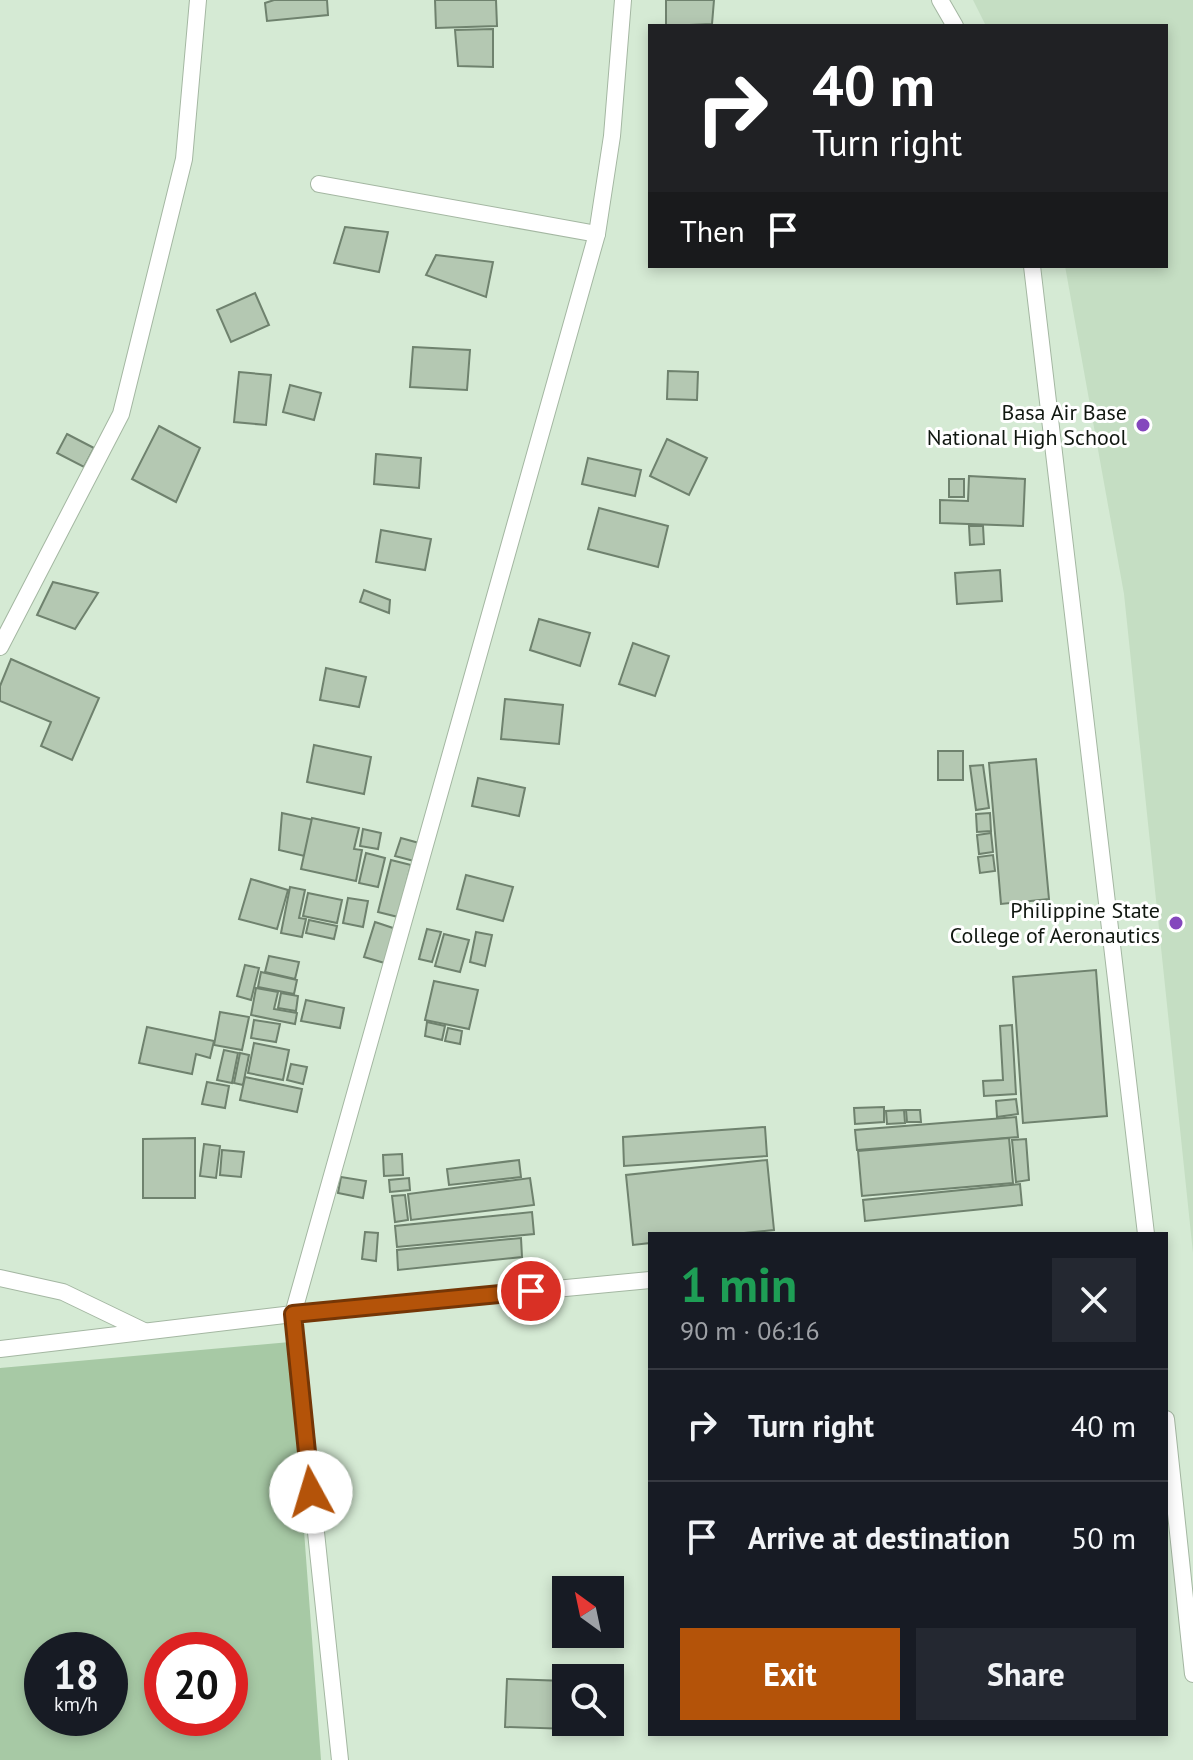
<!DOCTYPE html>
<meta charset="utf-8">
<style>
:root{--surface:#171b24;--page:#242831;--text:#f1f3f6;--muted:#9ea1a6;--line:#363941;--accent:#b45309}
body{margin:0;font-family:"PT Sans",sans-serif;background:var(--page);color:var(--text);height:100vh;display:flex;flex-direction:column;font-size:30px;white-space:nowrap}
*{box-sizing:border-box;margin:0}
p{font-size:26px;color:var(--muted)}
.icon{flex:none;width:44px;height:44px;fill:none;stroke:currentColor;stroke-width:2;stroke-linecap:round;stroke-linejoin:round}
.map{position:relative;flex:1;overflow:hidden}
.details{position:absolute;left:648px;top:1232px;width:520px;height:504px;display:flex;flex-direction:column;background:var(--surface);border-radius:0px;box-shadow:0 4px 12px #0003}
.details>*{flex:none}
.guide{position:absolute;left:648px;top:24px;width:520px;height:244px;border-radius:0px;box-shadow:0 4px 12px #0003;background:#202124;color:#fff;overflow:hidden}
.needle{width:52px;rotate:327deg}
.fabs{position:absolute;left:552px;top:1576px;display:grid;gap:16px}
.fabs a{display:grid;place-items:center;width:72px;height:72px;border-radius:0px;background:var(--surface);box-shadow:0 4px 12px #0003;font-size:40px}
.speed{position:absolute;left:24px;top:1632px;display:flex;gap:16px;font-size:40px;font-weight:700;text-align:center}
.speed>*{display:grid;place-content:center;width:104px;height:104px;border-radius:50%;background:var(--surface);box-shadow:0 4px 12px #0003;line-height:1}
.speed small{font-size:20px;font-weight:400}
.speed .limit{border:12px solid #d22;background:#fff;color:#111}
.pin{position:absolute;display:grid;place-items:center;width:68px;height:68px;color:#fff;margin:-34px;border:4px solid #fff;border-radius:50%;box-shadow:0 2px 8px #0007}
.me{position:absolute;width:88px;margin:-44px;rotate:354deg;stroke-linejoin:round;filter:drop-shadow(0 0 6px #0008)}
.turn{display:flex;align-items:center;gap:28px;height:168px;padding:0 32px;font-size:36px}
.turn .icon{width:104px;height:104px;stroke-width:2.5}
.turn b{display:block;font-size:56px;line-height:68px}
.then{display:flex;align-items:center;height:76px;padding:0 32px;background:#0003;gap:16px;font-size:30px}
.round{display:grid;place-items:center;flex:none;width:84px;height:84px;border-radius:0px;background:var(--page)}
.headline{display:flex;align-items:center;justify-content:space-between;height:136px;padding:0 32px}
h1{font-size:48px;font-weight:600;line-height:60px;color:#1e9e55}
.primary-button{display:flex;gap:16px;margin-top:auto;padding:16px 32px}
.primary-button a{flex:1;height:92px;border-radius:0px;background:var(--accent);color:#fff;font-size:32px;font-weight:600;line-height:92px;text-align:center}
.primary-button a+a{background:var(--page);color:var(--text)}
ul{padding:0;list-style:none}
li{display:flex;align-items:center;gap:24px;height:112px;padding:0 32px;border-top:2px solid var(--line)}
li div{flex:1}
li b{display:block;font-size:30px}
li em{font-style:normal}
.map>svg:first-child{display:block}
.built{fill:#c5dec3}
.green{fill:#a7c9a5;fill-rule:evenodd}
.building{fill:#b4c8b2;stroke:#6f826e;stroke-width:2}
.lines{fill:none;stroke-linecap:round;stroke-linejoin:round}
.lane-casing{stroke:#a4b7a2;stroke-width:18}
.lane{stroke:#fff;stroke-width:16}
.route-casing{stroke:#753606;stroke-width:20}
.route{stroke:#b45309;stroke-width:14}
.poi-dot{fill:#8447bd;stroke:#fff;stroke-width:3}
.labels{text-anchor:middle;stroke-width:6;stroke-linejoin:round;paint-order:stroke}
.poi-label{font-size:22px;fill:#101710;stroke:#fff;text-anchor:end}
</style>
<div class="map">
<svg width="1193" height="1760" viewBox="0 0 1193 1760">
<rect width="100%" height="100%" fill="#d5ead4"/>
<polygon class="built" points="973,0 1193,0 1193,1253 1124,594 1065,266 1166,266 1166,26 986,26"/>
<path class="green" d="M290,1342L321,1760H0V1368ZM42,1650H110V1718H42ZM162,1650H230V1718H162Z"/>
<g class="building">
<polygon points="274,0 327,0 328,15 267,21 265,3"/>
<polygon points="435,0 496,0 497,26 436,28"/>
<polygon points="666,0 714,0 712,24 666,26"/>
<polygon points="493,29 493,67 458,66 455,30"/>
<polygon points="345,227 388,232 379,272 334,263"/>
<polygon points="436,255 493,262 486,297 426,275"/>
<polygon points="255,293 269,325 231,342 217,310"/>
<polygon points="413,347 470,350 467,390 410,387"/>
<polygon points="668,371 698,372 697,400 667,399"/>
<polygon points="239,372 271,375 266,425 234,422"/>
<polygon points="290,385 321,393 314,420 283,412"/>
<polygon points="159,426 200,448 176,502 132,479"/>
<polygon points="67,434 94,448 84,467 57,453"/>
<polygon points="667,439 707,458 689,495 650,476"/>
<polygon points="376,454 421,458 419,488 374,484"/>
<polygon points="588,458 641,470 635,496 582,484"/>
<polygon points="969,476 1025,479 1023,526 940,523 940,500 968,501"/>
<rect x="949" y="479" width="15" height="18"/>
<polygon points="599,508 668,526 658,567 588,549"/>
<polygon points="969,526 983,526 984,544 970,545"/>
<polygon points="381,530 431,539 425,570 376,562"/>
<polygon points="1000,570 1002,601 957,604 955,573"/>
<polygon points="53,582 98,593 75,629 37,615"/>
<polygon points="364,590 390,600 389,613 360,602"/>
<polygon points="539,619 590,633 580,666 530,650"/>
<polygon points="633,643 669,656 655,696 619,684"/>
<polygon points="11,659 99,698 72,760 41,746 51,722 0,701 0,686"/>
<polygon points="326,668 366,677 359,707 320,700"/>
<polygon points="505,699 563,705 559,744 501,739"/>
<polygon points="314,745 371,757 364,794 307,782"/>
<rect x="938" y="751" width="25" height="29"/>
<polygon points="1036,759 1049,899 1001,904 989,763"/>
<polygon points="983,765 989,808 976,810 970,766"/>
<polygon points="478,778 525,788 519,816 472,806"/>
<polygon points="282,813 336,825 326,861 279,850"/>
<polygon points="990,813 991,831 977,832 976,814"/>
<polygon points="312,818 359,828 354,849 362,850 356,881 301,869"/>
<polygon points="363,829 381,833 378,849 360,846"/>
<polygon points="991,833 993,852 979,854 977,835"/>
<polygon points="401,838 419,843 414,861 395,856"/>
<polygon points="366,853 385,858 378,887 359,883"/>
<polygon points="993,855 995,871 980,873 978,857"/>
<polygon points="391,860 411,865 398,917 378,912"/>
<polygon points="466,875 513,887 503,921 457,909"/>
<polygon points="251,879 288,890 277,929 239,919"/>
<polygon points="290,887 305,890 299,918 306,919 302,937 281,933"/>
<polygon points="308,893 342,900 337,923 303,916"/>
<polygon points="348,898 368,901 363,927 343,923"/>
<polygon points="309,920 337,926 334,939 306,933"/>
<polygon points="375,922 399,930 388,964 364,957"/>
<polygon points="427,929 441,932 432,962 419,959"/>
<polygon points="476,932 492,935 485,966 470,962"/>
<polygon points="444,934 469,940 460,972 435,966"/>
<polygon points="269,956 299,962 295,979 265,972"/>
<polygon points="245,965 259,968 251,1000 237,996"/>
<polygon points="1096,970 1107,1116 1023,1123 1013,977"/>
<polygon points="261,972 297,980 294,994 258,987"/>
<polygon points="434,981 478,990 469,1029 425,1020"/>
<polygon points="256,988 278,992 274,1009 297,1013 295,1024 251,1015"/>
<polygon points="281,993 298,996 296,1011 278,1008"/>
<polygon points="306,1000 344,1008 340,1028 301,1021"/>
<polygon points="220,1012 249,1017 242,1050 214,1045"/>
<polygon points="254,1020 280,1024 276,1042 251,1038"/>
<polygon points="427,1022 445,1026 442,1040 425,1036"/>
<polygon points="1012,1025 1016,1094 984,1096 983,1081 1003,1080 1000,1026"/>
<polygon points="147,1027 214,1041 210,1058 196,1054 192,1074 139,1063"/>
<polygon points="448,1028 462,1031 460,1044 445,1041"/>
<polygon points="254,1043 289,1050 283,1080 248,1073"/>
<polygon points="224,1050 238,1053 232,1083 217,1080"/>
<polygon points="240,1053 249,1055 243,1085 234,1083"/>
<polygon points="291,1064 307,1067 303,1084 287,1080"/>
<polygon points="245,1077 302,1089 297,1112 240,1100"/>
<polygon points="207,1082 229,1086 225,1108 202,1104"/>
<polygon points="1016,1099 1018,1114 997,1117 996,1101"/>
<polygon points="884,1107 884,1122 855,1124 854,1108"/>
<polygon points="904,1110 905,1123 887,1124 886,1111"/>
<polygon points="906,1110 920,1110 921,1122 907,1122"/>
<polygon points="1016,1117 1018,1137 857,1150 855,1130"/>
<polygon points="765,1127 767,1156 624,1166 623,1137"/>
<polygon points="195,1138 195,1198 143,1198 143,1139"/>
<polygon points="1009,1138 1013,1183 862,1196 858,1151"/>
<polygon points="1026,1139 1029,1180 1016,1182 1012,1140"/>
<polygon points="204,1144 220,1146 216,1178 200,1176"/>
<polygon points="222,1150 244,1152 241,1177 220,1175"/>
<polygon points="402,1154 403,1175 384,1176 383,1155"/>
<polygon points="519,1160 521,1177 449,1185 447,1169"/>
<polygon points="767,1160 774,1230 734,1234 650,1234 650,1243 633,1245 626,1175"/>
<polygon points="341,1177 366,1181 363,1198 338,1193"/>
<polygon points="409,1178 410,1190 390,1192 389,1180"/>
<polygon points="530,1178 534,1205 411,1220 408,1194"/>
<polygon points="1020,1184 1022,1205 865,1221 863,1200"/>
<polygon points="405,1195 408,1220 395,1222 392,1196"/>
<polygon points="532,1212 534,1234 397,1247 395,1226"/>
<polygon points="365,1232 378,1233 376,1261 362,1259"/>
<polygon points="521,1238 522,1257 398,1270 397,1250"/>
<polygon points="507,1679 566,1681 566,1722 571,1722 571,1729 505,1727"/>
</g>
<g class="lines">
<defs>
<g id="lane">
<polyline points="940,0 955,26"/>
<polyline points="319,184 597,234"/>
<polyline points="1032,266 1146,1234"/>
<polyline points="0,647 121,414 184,159 198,0"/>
<polyline points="0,1278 63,1292 144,1331"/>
<polyline points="0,1349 293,1314 650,1280"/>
<polyline points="1166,1419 1193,1674"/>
<polyline points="340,1760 293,1314 597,234 612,136 623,0"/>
</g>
</defs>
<use href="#lane" class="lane-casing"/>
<use href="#lane" class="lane"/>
</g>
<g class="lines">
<defs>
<polyline id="route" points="311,1492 293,1314 531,1291"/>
</defs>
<use href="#route" class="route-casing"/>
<use href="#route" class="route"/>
</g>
<g class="poi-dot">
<circle cx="1143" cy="425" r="8"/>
<circle cx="1176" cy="923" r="8"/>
</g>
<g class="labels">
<g class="poi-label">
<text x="1127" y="420">Basa Air Base<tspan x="1127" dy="25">National High School</tspan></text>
<text x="1160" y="918">Philippine State<tspan x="1160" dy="25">College of Aeronautics</tspan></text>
</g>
</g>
</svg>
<div class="fabs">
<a><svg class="needle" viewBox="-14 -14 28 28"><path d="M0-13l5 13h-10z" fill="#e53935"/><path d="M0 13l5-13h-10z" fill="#9ea1a6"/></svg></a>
<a><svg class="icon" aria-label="search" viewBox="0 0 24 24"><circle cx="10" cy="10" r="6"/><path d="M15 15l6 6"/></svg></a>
</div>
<div class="speed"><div>18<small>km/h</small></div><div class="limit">20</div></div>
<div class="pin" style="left:531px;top:1291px;background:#d93025"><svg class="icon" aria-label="arrive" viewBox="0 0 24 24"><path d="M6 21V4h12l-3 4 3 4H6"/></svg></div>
<svg class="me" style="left:311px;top:1492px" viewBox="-20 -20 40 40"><circle r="19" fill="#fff"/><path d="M0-13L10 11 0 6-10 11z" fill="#b45309"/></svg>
<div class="guide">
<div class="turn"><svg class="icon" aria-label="right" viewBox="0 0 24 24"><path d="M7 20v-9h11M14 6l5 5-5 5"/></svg><div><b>40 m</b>Turn right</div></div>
<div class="then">Then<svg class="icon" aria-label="arrive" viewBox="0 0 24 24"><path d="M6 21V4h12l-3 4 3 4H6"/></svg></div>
</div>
<section class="details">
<div class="headline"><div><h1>1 min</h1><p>90 m · 06:16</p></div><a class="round"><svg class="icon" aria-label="close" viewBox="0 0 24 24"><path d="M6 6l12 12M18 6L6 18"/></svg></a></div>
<ul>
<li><svg class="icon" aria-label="right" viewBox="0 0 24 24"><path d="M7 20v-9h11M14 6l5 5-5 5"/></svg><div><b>Turn right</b></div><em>40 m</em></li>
<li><svg class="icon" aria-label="arrive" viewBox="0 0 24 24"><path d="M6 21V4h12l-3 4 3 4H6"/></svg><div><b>Arrive at destination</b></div><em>50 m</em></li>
</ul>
<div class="primary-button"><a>Exit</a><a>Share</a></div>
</section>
</div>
